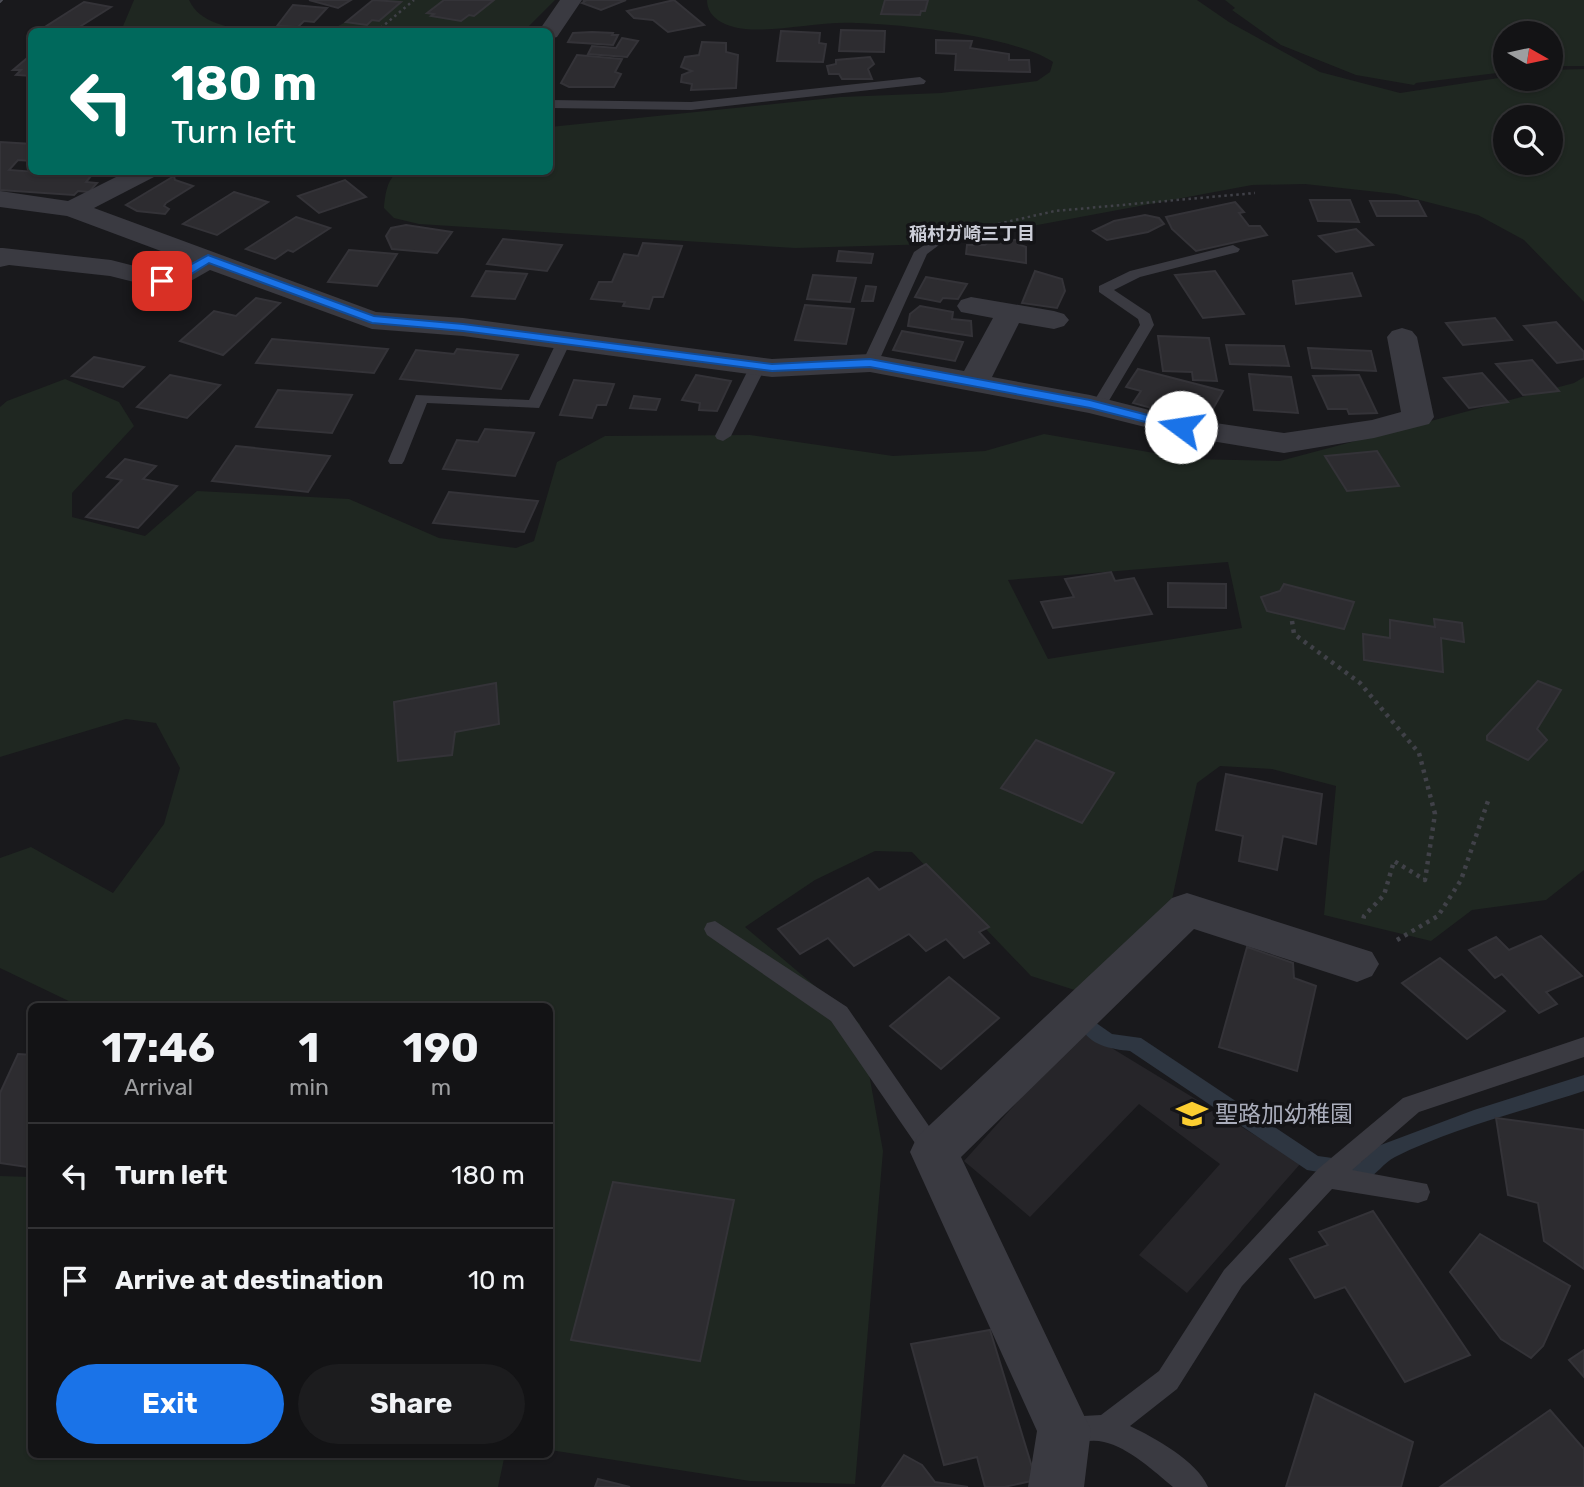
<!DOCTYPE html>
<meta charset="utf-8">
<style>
:root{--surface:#131315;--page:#1c1c1e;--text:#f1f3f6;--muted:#9d9ea0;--line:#323234;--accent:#1a73e8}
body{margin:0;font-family:Rubik,"Noto Sans JP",sans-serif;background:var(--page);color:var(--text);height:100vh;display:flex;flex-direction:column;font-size:26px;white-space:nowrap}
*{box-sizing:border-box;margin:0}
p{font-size:23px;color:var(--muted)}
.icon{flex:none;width:38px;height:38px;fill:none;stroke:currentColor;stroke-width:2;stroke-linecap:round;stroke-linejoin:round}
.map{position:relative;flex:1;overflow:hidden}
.sheet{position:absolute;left:28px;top:1003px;width:525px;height:455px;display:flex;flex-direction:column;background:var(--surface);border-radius:10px;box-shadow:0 2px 5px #0004,0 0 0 2px var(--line)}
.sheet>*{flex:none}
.banner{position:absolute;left:28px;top:28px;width:525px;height:147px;border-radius:10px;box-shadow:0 2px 5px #0004,0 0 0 2px var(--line);background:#00695c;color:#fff;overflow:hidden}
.needle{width:46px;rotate:99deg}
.fabs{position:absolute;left:1493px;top:21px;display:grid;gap:14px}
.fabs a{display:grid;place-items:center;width:70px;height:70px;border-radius:50%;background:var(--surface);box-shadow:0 2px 5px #0004,0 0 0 2px var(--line);font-size:35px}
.pin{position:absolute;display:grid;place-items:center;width:60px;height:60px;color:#fff;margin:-30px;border-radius:14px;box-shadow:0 4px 10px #0006}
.me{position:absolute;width:77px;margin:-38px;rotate:284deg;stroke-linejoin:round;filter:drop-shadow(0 0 5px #0008)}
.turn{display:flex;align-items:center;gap:24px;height:147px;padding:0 28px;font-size:32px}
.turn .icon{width:91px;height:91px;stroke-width:2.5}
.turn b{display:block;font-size:49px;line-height:60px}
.eta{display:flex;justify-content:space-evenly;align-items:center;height:119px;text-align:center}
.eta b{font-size:42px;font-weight:700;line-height:49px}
.primary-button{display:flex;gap:14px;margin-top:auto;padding:14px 28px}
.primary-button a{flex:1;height:80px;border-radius:42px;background:var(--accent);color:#fff;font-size:28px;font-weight:700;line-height:80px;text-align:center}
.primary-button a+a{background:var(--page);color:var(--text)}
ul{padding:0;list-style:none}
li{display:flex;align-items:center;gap:21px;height:105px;padding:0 28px;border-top:2px solid var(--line)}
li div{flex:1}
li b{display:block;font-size:26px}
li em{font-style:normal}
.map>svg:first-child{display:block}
.built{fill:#262529}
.green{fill:#1f2721;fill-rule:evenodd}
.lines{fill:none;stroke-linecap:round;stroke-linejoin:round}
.stream{fill:#2e3641;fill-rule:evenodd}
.building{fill:#2d2c30;stroke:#343338;stroke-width:2}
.path-far1{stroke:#404148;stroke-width:2.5;stroke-dasharray:2.5 3.5;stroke-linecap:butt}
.path{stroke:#404148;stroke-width:4.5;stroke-dasharray:3.5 5;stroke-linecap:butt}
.service{fill:#3a3a41;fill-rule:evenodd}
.minor{fill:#3a3a41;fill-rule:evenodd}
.tram{stroke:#4d4e56;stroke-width:2}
.route{fill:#1a73e8;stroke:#114b97;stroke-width:2}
.labels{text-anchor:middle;stroke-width:7;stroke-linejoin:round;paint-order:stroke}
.far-neighbourhood-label{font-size:18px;font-weight:bold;fill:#ccced8;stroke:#141417}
.near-poi-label{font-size:23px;fill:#abaebc;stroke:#141417;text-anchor:start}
</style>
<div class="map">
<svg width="1584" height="1487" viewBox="0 0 1584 1487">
<rect width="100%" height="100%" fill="#19191c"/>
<polygon class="built" points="1082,1030 1301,1163 1187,1293 1139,1255 1220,1164 1139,1104 1030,1217 964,1161"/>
<g class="green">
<path d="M134,0H189C199,23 230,28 253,31H121Z"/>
<polygon points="387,0 555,0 524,31 327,32"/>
<path d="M707,0H1197L1229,22L1320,72L1400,93L1505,77V79H1550L1551,70L1584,69V302L1524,240L1478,215L1396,194L1305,184L1252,185L935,244L795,248L419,224L394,218L384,208C385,195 387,179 398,172H550V127L841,97L941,93L1037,81L1050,72L1053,62C1016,37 904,24 856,23C819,21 781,32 745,29C727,27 707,19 707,0ZM1505,117H1550V163H1505Z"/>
<polygon points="1225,0 1584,0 1584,66 1551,66 1550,33 1505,33 1505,72 1416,83 1414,85 1356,75 1281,45 1232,10 1235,8"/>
<path d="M1584,377V870L1546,900L1472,910L1431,941L1324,915L1336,786L1272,769L1220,766L1197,783L1168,918L1084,993L1031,976L912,852L875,851L815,880L745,927L860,1024L883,1151L855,1484L750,1481L550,1450V1006H79L0,968V858L31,847L113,893L164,824L180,768L156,723L126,719L0,757V407L7,401L65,379L119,402L134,426L72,493V517L145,536L197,491L349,499L439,538L516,548L534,541L557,462L605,436L750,435L893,456L985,451L1044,434L1189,459L1280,461L1574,383ZM1228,562L1242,628L1048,659L1008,580Z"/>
<polygon points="0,1176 31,1177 32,1454 505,1454 498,1487 0,1487"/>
</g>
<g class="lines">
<path class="stream" d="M1089,1018L1112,1034L1141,1038L1318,1156L1361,1162L1378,1146L1474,1110L1584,1075V1091C1523,1111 1451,1129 1395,1157C1383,1163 1377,1175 1365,1180L1307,1170L1130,1051C1111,1049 1090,1046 1080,1026L1083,1021Z"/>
</g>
<g class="building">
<polygon points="309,0 351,0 338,8"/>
<polygon points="373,0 401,2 379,21 372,20 367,25 346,22"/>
<polygon points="444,0 494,0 474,16 469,15 461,21 431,16 434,14 427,13"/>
<polygon points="583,0 626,0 601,10 582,3 585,1"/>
<polygon points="674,0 704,25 668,32 653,20 634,18 627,11"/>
<polygon points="885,0 928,0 925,11 921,11 920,15 881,14"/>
<polygon points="84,2 111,7 73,31 45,27"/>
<polygon points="293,5 327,8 314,22 304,21 298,27 277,26"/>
<polygon points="841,30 885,31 884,52 839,51"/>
<polygon points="781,31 820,33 819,43 826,44 823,62 777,61"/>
<polygon points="592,32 613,33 612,35 618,35 613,45 568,42 573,33"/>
<polygon points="622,38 638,41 627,57 588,54 592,46 616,48"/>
<polygon points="936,40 972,41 970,48 1009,54 1009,60 1029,60 1030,72 955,70 956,54 936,53"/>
<polygon points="702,42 726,43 726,52 738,55 736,88 691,90 692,84 681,82 682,75 692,71 681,67 685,57 699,55"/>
<polygon points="32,54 32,76 16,75 21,70 13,70"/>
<polygon points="577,55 622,59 615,72 621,74 614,87 569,87 561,83"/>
<polygon points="870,57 874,64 868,69 872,79 842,79 839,74 829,74 827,66 836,64 836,60"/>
<polygon points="0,142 32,144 32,161 18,160 9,170 91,176 86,182 97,183 89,192 78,191 74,195 0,190"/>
<polygon points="174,176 175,180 193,186 166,203 164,206 169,209 165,214 137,211 126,205"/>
<polygon points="345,180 366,197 319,213 298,196"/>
<polygon points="234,192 268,202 217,235 183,224"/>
<polygon points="1310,200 1350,200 1359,222 1318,221"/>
<polygon points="1370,201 1418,201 1426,216 1377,216"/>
<polygon points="1235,202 1244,212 1239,213 1249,226 1260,226 1267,235 1196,251 1172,229 1166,217"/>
<polygon points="1145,215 1159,218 1164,224 1148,232 1107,240 1093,231 1114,221"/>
<polygon points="296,217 330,228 293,252 288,250 275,259 246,249"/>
<polygon points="406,225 452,232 437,253 392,249 386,236 391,228"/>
<polygon points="1356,229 1373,245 1336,252 1319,236"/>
<polygon points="503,239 562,245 547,271 487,264"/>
<polygon points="992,239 1018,240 1018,244 1026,247 1026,263 966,254 967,245 985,245"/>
<polygon points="643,243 682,246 663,297 653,297 649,309 623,306 625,302 591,299 599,282 612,282 624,254 638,256"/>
<polygon points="349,250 397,254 377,286 328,282"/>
<polygon points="839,251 873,254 871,263 837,261"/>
<polygon points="486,271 527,274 515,299 472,296"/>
<polygon points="1035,271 1062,279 1065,291 1057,308 1022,303"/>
<polygon points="1215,271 1244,314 1203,318 1175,275"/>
<polygon points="1352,273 1361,296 1296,304 1293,281"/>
<polygon points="813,275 856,278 850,302 807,299"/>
<polygon points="926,277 967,284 958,299 943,298 940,302 915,297"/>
<polygon points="866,286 876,287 873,301 862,301"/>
<polygon points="256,298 280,303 223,355 180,341 214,311 236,316"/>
<polygon points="805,305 854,309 846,344 795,340"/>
<polygon points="920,306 953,312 952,319 971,321 972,336 908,326 910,314"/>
<polygon points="1495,318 1512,340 1463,345 1446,323"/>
<polygon points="1556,322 1584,352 1584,359 1557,363 1524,326"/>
<polygon points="902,331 963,342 955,361 893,350"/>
<polygon points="1158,336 1209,338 1217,381 1193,380 1192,372 1163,371"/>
<polygon points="272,339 388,349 374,373 256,363"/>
<polygon points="1226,345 1284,346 1289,366 1230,364"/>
<polygon points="1308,348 1371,351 1376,371 1312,368"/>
<polygon points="457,349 518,355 501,389 400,379 416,350 454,354"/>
<polygon points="94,357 144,367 123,387 72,376"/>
<polygon points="1532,360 1559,391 1523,395 1496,364"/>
<polygon points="1138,369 1223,391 1210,414 1186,407 1181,416 1133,403 1141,391 1126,387"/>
<polygon points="1482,373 1508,402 1469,408 1444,378"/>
<polygon points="1249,374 1291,377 1298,413 1254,410"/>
<polygon points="170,375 220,385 187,418 137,407"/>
<polygon points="696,375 731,381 717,411 699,410 700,403 682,400"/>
<polygon points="1359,375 1377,413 1349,414 1347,409 1328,409 1313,376"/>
<polygon points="574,380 614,384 606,405 597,405 592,418 560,415"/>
<polygon points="278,390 352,395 332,433 256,427"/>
<polygon points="634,396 660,399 656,410 630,408"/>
<polygon points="485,429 534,433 515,476 443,469 457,440 478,442"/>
<polygon points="236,446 330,456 308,492 212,481"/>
<polygon points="1377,451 1399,486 1347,491 1325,456"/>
<polygon points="125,459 156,466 143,479 177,486 138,528 86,517 122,480 107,477"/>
<polygon points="449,492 538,501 524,532 433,523"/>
<polygon points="1111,572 1115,581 1134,578 1152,614 1053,628 1041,602 1074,597 1065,579"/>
<polygon points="1168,583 1226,584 1226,608 1168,607"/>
<polygon points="1284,584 1354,602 1344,629 1267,611 1261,597 1280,591"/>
<polygon points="1434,619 1462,623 1464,642 1441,638 1443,672 1364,660 1363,634 1390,638 1390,620 1435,627"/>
<polygon points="1538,681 1561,690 1537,729 1547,740 1528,760 1487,740 1487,736"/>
<polygon points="496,683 499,724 455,732 452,755 398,761 394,702"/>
<polygon points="1036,740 1114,773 1082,823 1001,788"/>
<polygon points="1226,774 1322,794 1316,844 1283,836 1277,870 1239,861 1243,836 1216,830"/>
<polygon points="926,864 989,927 979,932 989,943 964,958 946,939 926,951 909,934 854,966 828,938 800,954 778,929 868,878 879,890"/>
<polygon points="1541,936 1582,976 1546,992 1557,1004 1539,1013 1502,974 1495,978 1469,950 1496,937 1509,950"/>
<polygon points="1247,947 1293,963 1294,978 1316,986 1297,1071 1219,1047"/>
<polygon points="1440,958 1505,1011 1467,1039 1402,983"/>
<polygon points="949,977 999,1018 941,1069 890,1026"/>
<polygon points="18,1054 32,1055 32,1161 27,1167 0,1163 0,1093"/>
<polygon points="1496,1118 1584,1130 1584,1269 1544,1241 1538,1203 1508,1195"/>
<polygon points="613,1182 734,1200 700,1361 571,1340"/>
<polygon points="1373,1211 1470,1355 1405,1382 1345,1287 1315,1298 1290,1259 1328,1245 1319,1232"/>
<polygon points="1480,1234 1570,1286 1543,1346 1531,1358 1501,1339 1450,1272"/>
<polygon points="990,1330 1036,1480 1004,1487 985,1487 977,1457 944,1465 911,1344"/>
<polygon points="1584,1350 1584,1377 1569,1360"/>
<polygon points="1315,1394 1413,1442 1401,1487 1286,1487"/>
<polygon points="1550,1410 1584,1449 1584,1487 1440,1487"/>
<polygon points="904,1455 922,1465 935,1482 968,1487 882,1487"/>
<polygon points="598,1479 630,1487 595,1487"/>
</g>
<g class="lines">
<g class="path-far1">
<polyline points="376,32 414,0"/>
<polyline points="975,229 1055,211 1255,193"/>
</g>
<g class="path">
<polyline points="1292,621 1294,634 1360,683 1419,753 1435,814 1425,880 1394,861 1384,895 1364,916 1363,921"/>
<polyline points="1397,940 1438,916 1461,880 1489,798"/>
</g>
<g class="service">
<polygon points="920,77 926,81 924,84 691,110 550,108 550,100 691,102"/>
<polygon points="944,232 951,236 927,254 878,363 870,368 865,366 862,363 914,252"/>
<polygon points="1233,245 1240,249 1238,252 1140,277 1114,290 1150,314 1154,325 1104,409 1094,409 1091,406 1140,325 1138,319 1099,292 1099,286 1130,271"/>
<polygon points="564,337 571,341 539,408 427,403 404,461 402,464 390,464 388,461 416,395 529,400 557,341"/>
<polygon points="758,361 766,366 731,436 723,441 717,439 715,436 750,366"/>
<polygon points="715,921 847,1007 942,1145 946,1152 942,1159 934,1163 926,1159 831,1021 707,935 704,929 707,923"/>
<path d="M1584,1037V1057L1419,1112L1352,1170L1427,1184L1430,1192L1427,1200L1418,1203L1332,1189L1242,1286L1177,1389L1130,1426C1155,1438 1197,1461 1208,1487H1173C1155,1472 1128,1447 1104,1442C1088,1438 1072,1446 1055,1440L1052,1430L1055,1420L1065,1417L1101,1415L1159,1371L1224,1270L1318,1169L1403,1098Z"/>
</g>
<g class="minor">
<polygon points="560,0 582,0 557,37 550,39 550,32 538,32"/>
<polygon points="126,172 158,172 154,177 94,208 376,312 463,318 772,359 870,354 964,371 993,318 961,312 957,306 961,300 971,297 1054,311 1064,314 1069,320 1064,326 1054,329 1019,323 992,377 1090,395 1181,418 1284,433 1372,420 1401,412 1387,337 1392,331 1402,328 1412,331 1417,337 1434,417 1429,424 1374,438 1284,453 1181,436 1089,413 870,372 772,377 463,336 372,329 210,270 182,286 162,289 110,276 9,265 0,267 0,248 3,248 111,260 162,273 185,260 67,216 0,207 0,191 68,201"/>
<polygon points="1187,893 1372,952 1379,964 1372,976 1357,982 1194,929 961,1157 1091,1430 1084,1487 1028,1487 1037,1431 910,1152 917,1137 1172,898"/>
</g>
<polyline class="tram" points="0,2 2,0"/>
</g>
<path class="route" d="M208,255L374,316L463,324L772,364L870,359L1090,400L1186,425L1188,427L1181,431L1090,408L870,367L772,371L463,331L372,323L209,263C195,271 172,291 156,281L170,276Z"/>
<defs>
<symbol id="school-bare" viewBox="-9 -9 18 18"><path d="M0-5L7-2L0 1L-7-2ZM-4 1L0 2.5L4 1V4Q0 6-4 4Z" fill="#fcce31" stroke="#141417" stroke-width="2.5" paint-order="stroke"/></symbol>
</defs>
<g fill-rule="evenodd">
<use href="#school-bare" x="1170" y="1092" width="44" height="44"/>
</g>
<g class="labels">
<g class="far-neighbourhood-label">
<text x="972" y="240">稲村ガ崎三丁目</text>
</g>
<g class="near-poi-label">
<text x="1215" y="1122">聖路加幼稚園</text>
</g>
</g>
</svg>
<div class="fabs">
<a><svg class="needle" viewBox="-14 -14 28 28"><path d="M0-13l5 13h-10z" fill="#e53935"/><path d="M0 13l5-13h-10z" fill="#9d9ea0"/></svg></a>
<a><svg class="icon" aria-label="search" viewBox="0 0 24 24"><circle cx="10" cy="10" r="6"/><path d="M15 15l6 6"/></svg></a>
</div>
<div class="pin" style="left:162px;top:281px;background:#d93025"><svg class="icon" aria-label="arrive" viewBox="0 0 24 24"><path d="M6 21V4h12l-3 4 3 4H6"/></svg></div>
<svg class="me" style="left:1181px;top:427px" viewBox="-20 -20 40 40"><circle r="19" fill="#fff"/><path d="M0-13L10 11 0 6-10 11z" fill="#1a73e8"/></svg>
<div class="banner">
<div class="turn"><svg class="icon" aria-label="left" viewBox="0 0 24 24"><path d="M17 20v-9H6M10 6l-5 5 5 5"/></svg><div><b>180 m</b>Turn left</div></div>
</div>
<section class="sheet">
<div class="eta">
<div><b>17:46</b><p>Arrival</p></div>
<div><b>1</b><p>min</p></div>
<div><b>190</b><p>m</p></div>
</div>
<ul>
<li><svg class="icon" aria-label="left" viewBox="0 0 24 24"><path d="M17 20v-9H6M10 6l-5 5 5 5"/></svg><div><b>Turn left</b></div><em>180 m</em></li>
<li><svg class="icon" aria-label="arrive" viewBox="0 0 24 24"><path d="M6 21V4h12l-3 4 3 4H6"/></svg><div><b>Arrive at destination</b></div><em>10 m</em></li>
</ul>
<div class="primary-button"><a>Exit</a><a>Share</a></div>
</section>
</div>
